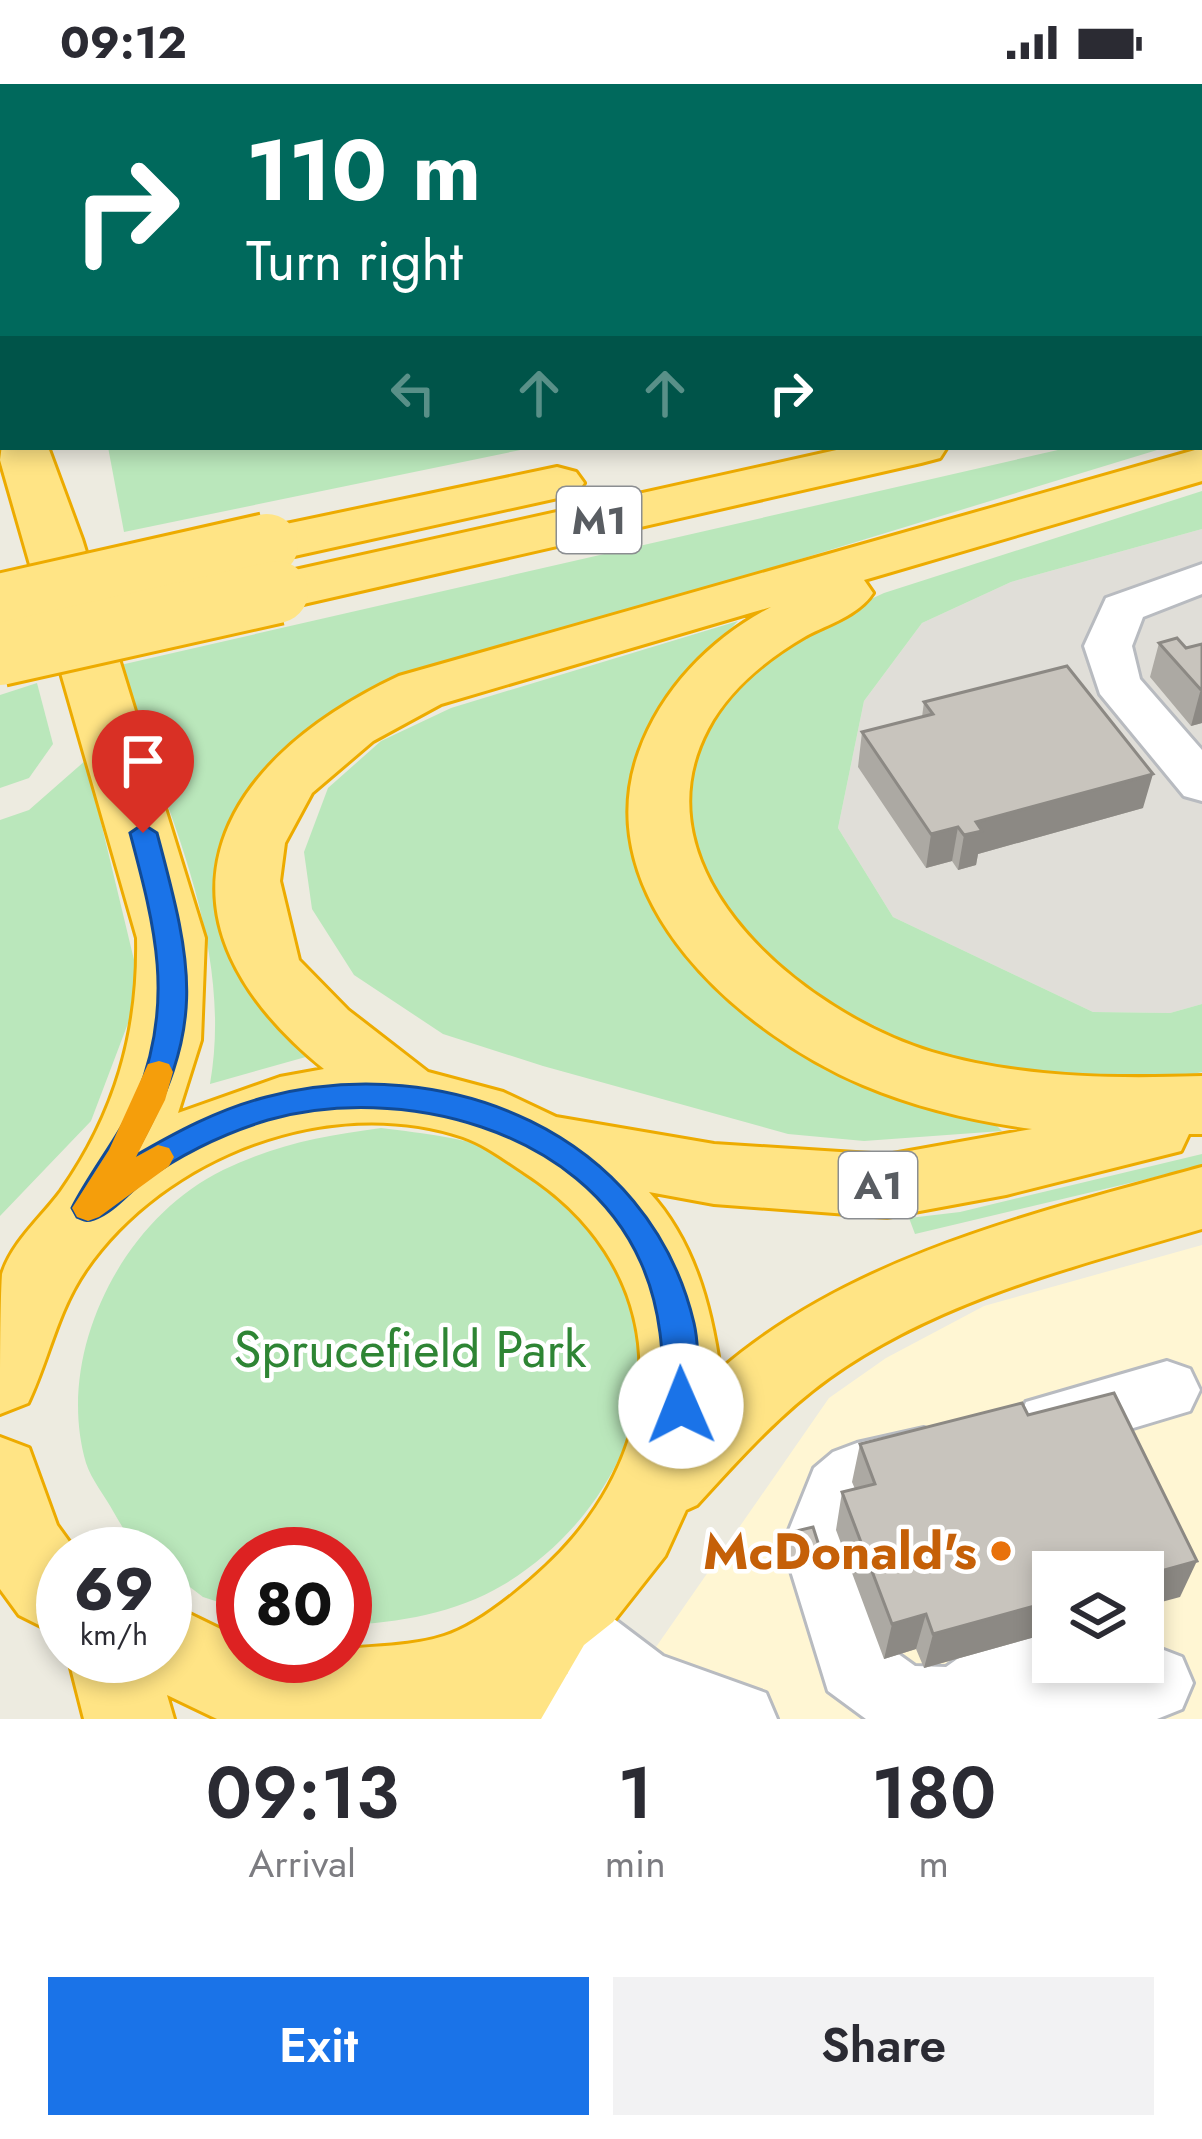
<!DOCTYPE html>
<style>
:root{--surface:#fff;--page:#f2f2f3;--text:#2b2b33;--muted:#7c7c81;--accent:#1a73e8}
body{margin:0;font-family:Jost,sans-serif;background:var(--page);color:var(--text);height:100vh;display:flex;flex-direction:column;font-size:45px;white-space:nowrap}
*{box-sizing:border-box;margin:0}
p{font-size:39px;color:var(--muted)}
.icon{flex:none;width:66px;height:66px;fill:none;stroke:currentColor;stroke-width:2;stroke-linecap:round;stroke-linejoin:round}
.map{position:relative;height:1635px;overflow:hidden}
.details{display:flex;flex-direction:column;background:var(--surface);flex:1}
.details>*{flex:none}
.top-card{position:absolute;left:0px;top:0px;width:1203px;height:366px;box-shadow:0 6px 18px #0003;background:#00695c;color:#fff;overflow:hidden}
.buttons{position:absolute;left:1032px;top:1467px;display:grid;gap:24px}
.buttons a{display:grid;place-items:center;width:132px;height:132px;border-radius:0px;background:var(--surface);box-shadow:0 6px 18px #0003;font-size:60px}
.speed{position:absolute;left:36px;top:1443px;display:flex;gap:24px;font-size:60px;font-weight:700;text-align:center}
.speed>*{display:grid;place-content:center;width:156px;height:156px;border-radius:50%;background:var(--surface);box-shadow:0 6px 18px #0003;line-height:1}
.speed small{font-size:30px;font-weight:400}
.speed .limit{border:18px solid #d22;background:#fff;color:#111}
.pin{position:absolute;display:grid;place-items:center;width:102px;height:102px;color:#fff;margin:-123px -51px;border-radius:50% 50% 50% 0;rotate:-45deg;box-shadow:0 0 12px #0007}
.pin .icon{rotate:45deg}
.me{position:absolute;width:132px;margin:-66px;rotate:359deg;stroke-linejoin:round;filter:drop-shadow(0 0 9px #0008)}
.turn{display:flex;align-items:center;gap:42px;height:252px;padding:0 48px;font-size:54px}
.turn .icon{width:156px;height:156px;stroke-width:2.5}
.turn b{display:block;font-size:84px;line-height:102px}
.lanes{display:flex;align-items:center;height:114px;padding:0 48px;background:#0003;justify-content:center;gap:60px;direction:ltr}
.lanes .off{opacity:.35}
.eta{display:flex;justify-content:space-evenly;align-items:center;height:204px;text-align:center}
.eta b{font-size:72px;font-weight:600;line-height:84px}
.primary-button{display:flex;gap:24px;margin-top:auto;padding:24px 48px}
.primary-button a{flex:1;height:138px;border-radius:0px;background:var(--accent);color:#fff;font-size:48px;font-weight:600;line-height:138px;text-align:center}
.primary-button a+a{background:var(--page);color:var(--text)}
.status{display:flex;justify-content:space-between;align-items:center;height:84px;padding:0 60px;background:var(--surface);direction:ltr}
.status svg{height:33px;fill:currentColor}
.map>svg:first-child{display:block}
.commercial{fill:#fff6d3;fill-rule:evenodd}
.industrial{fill:#e0ded8}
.green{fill:#bae7bb}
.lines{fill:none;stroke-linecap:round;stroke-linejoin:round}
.minor-casing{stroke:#b8bbc0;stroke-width:6}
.highway-casing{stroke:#edab00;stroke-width:6}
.minor{fill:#fff;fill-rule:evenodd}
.highway{fill:#ffe485;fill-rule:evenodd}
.highway-bridge-casing{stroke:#edab00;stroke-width:68;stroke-linecap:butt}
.highway-bridge{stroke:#ffe485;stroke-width:62}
.wall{fill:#aca9a3}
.shaded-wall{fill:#8c8984}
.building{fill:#c8c4bd;stroke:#8c8984;stroke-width:3}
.route{fill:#1a73e8;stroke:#114b97;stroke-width:3}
.slow{fill:#f59e0b}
.food-dot{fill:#e8710a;stroke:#fff;stroke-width:4.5}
.labels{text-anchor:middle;stroke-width:9;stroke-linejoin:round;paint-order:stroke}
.shield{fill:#fff;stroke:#8b8e91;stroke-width:3}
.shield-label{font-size:39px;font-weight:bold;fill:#595d62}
.near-park-label{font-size:51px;fill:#2e8534;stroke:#fff}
.near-food-label{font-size:51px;font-weight:bold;fill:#c56008;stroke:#fff;text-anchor:end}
</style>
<div class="status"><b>09:12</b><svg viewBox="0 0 49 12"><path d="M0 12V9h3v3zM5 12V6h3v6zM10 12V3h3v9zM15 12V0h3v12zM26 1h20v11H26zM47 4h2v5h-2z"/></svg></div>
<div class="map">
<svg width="1202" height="1635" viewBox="0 0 1202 1635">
<rect width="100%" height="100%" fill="#edebe0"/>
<path class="commercial" d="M1202,1161V1635H606L829,1314L886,1274L984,1222ZM1053,1488H1143V1578H1053Z"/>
<polygon class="industrial" points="1202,445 1202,920 1170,929 1093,928 893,833 838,744 864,617 922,539 1011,498"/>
<g class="green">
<polygon points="108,363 535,363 124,448"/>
<path d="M1071,363H1167L391,600L288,663L229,742L225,826L246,903L320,969L210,1000C235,857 162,715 116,582Z"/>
<polygon points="1202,407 1202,445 1011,498 922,539 864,617 838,744 893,833 1093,928 1170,929 1202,920 1202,988 1147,1001 1045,997 919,964 794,901 728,840 679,749 686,675 732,599 802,547 884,509"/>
<polygon points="738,537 671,607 642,660 630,738 655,812 979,1024 1002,1047 864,1057 788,1050 543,982 443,950 354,891 312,825 304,768 328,704 381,657 451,624"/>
<polygon points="37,599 53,660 29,694 0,704 0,611"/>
<polygon points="86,676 141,905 91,1037 0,1132 0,736 29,726"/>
<path d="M381,1044C435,1051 493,1056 539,1087C704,1197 658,1408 503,1501C456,1529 398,1539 345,1541V1470H243V1526L203,1513L165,1484V1470C136,1470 127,1451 113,1427C105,1412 91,1395 86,1379C54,1270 122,1135 223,1086C277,1060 323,1052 381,1044Z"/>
<polygon points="1202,1070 1202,1082 915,1150 909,1134 960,1128"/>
</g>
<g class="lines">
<defs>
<g id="minor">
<polygon points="77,0 154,0 75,3"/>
<polygon points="857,0 899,0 901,3 859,3"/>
<rect x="1200" y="53" width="2" height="22"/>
<rect x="1200" y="103" width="2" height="25"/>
<polygon points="1202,480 1202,510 1143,533 1132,562 1140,595 1202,666 1202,717 1184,712 1100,610 1084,562 1106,514"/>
<polygon points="1167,1277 1190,1285 1200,1306 1190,1327 1050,1369 1026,1360 1017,1339 1026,1318"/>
<polygon points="924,1344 948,1353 958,1375 948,1397 875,1417 865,1426 853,1461 883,1559 915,1582 946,1583 977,1561 1003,1550 1053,1542 1053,1578 1090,1578 1087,1586 1114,1578 1143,1578 1143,1568 1156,1563 1182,1573 1193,1599 1182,1625 1157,1635 866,1635 828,1607 783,1461 814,1384 833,1368 857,1359"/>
<polygon points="556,1500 581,1510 663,1572 766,1609 777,1635 502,1635 513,1609 568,1589 531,1560 520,1535 531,1510"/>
</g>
<g id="highway">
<rect x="1200" y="218" width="2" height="30"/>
<polygon points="3,229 3,302 0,301"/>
<rect x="1200" y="285" width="2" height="30"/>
<path d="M3,353V363H48L82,455L205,854L201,956L178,1029L280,993L324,985C140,836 206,683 399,592L1202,364V397L864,496L873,509C859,531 829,540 806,552C768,574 729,605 708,645C631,790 808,931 932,968C1019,994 1112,995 1202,992V1050H1189L1181,1067L1006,1111L887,1133L714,1120L649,1108C694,1157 711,1222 720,1286C853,1171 1036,1129 1202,1083V1145C1075,1182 938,1216 829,1294C779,1330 738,1376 697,1421L686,1426L665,1472L613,1538L584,1561L541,1635H217L167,1611L174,1635H84L68,1572H165V1518L243,1556V1572H345V1565C376,1562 414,1562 444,1552C484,1540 546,1486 573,1454C675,1333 663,1178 525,1089C505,1076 486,1061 463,1053C329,1008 164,1072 85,1187C57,1228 49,1275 28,1319L0,1330C0,1296 0,1219 2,1190C12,1158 41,1134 61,1107C115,1030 139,948 137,854L0,376ZM771,523C712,554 662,604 639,668C586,815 742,950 863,1001C917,1024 974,1037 1032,1045L887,1071L714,1060L556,1033L503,1008L428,988L348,926L299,876L280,797L285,759L312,709L373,657L441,620Z"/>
<polygon points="850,363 947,363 940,374 921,379 277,526 257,521 249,508 257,495 277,490"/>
<polygon points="557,383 576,388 584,399 576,410 267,478 247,473 239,461 247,449 267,444"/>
<polygon points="0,1353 29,1364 57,1441 78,1470 63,1470 63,1553 19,1531 0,1505"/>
</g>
</defs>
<use href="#minor" class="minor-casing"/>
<use href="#highway" class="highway-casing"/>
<use href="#minor" class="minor"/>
<use href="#highway" class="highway"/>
<defs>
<g id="highway-bridge">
<polyline points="0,521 267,461"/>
<polyline points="0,570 277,508"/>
</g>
</defs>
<use href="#highway-bridge" class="highway-bridge-casing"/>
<use href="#highway-bridge" class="highway-bridge"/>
</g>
<g class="wall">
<polygon points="0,0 34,0 34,3 3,3 3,39 0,39"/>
<rect x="160" y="0" width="42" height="3"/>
<polygon points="729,0 772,0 768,3 738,3"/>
<polygon points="972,0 1046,0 1045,3 972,3"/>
<polygon points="1159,559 1186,564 1202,560 1202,639 1191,642 1150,593"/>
<polygon points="924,618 1143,724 978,770 976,781 958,786 952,777 926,784 858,683 862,648 922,633"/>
<polygon points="1028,1331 1180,1513 1053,1488 1053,1548 924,1584 916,1565 884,1575 836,1446 842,1408 855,1405 852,1398 860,1360"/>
<polygon points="775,1452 819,1478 781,1487 773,1463"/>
</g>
<g class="shaded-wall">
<polygon points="1202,607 1202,639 1191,642 1200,608"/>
<polygon points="1153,690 1143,724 978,770 976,781 958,786 964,751 976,738"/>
<polygon points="958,743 952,777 926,784 931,750"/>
<polygon points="821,1468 819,1478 781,1487 783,1477"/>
<polygon points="1197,1477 1180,1513 1143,1523 1143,1492"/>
<polygon points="1053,1517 1053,1548 924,1584 933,1550"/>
<polygon points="926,1530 916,1565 884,1575 892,1540"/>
</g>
<g class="building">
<polygon points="792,0 847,0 843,3 802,3"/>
<polygon points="1062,0 1105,0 1117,3 1059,3"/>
<polygon points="1177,554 1186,564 1202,560 1202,607 1159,559"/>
<polygon points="1067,582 1153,690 976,738 982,747 964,751 958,743 931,750 862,648 933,630 924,618"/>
<polygon points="1114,1309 1197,1477 1143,1492 1143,1488 1053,1488 1053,1517 933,1550 926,1530 892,1540 842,1408 875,1400 860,1360 1022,1319 1028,1331"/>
<polygon points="813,1443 821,1468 783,1477 775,1452"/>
</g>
<path class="route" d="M143,740L157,749C194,887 207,943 133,1073C176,1048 219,1025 266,1013C446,966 649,1049 694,1239C700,1265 697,1296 698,1322L693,1332L681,1337L669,1332L664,1322C663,1271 662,1226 641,1179C582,1044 399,999 268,1036C225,1049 182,1070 145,1096C129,1108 113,1129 94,1135C85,1138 85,1136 77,1133L72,1124C91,1086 121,1051 137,1012C175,917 155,843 130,749Z"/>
<polygon class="slow" points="159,977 169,980 173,988 165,1016 136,1073 158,1061 169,1064 174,1073 169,1082 99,1133 88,1137 77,1133 72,1124 109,1066 148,980"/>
<circle class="food-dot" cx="1001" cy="1467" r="12"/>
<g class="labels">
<g class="shield">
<rect x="557" y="403" width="84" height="66" rx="9"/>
<rect x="839" y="1068" width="78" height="66" rx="9"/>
</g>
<g class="shield-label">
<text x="599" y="450">M1</text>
<text x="878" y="1115">A1</text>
</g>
<g class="near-park-label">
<text x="410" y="1283">Sprucefield Park</text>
</g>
<g class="near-food-label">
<text x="977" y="1485">McDonald's</text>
</g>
</g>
</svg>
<div class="buttons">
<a><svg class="icon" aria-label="layers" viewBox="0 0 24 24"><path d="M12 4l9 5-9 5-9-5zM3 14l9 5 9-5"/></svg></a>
</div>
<div class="speed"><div>69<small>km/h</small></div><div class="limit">80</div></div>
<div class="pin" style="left:143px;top:749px;background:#d93025"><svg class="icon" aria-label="arrive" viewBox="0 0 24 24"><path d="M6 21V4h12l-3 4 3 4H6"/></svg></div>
<svg class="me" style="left:681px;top:1322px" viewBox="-20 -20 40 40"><circle r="19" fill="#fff"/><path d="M0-13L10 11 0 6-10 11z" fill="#1a73e8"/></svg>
<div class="top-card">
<div class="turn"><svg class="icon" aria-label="right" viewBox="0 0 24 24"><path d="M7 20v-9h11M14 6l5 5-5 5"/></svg><div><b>110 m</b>Turn right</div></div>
<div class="lanes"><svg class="icon off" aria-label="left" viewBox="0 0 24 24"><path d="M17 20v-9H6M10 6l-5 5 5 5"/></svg><svg class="icon off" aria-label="ahead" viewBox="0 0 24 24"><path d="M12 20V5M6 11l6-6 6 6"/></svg><svg class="icon off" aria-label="ahead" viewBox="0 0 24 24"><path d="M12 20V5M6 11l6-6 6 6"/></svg><svg class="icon" aria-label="right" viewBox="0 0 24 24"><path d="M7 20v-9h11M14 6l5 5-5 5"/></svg></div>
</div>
</div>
<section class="details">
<div class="eta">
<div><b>09:13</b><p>Arrival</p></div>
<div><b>1</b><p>min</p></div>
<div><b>180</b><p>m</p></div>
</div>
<div class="primary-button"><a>Exit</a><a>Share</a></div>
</section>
